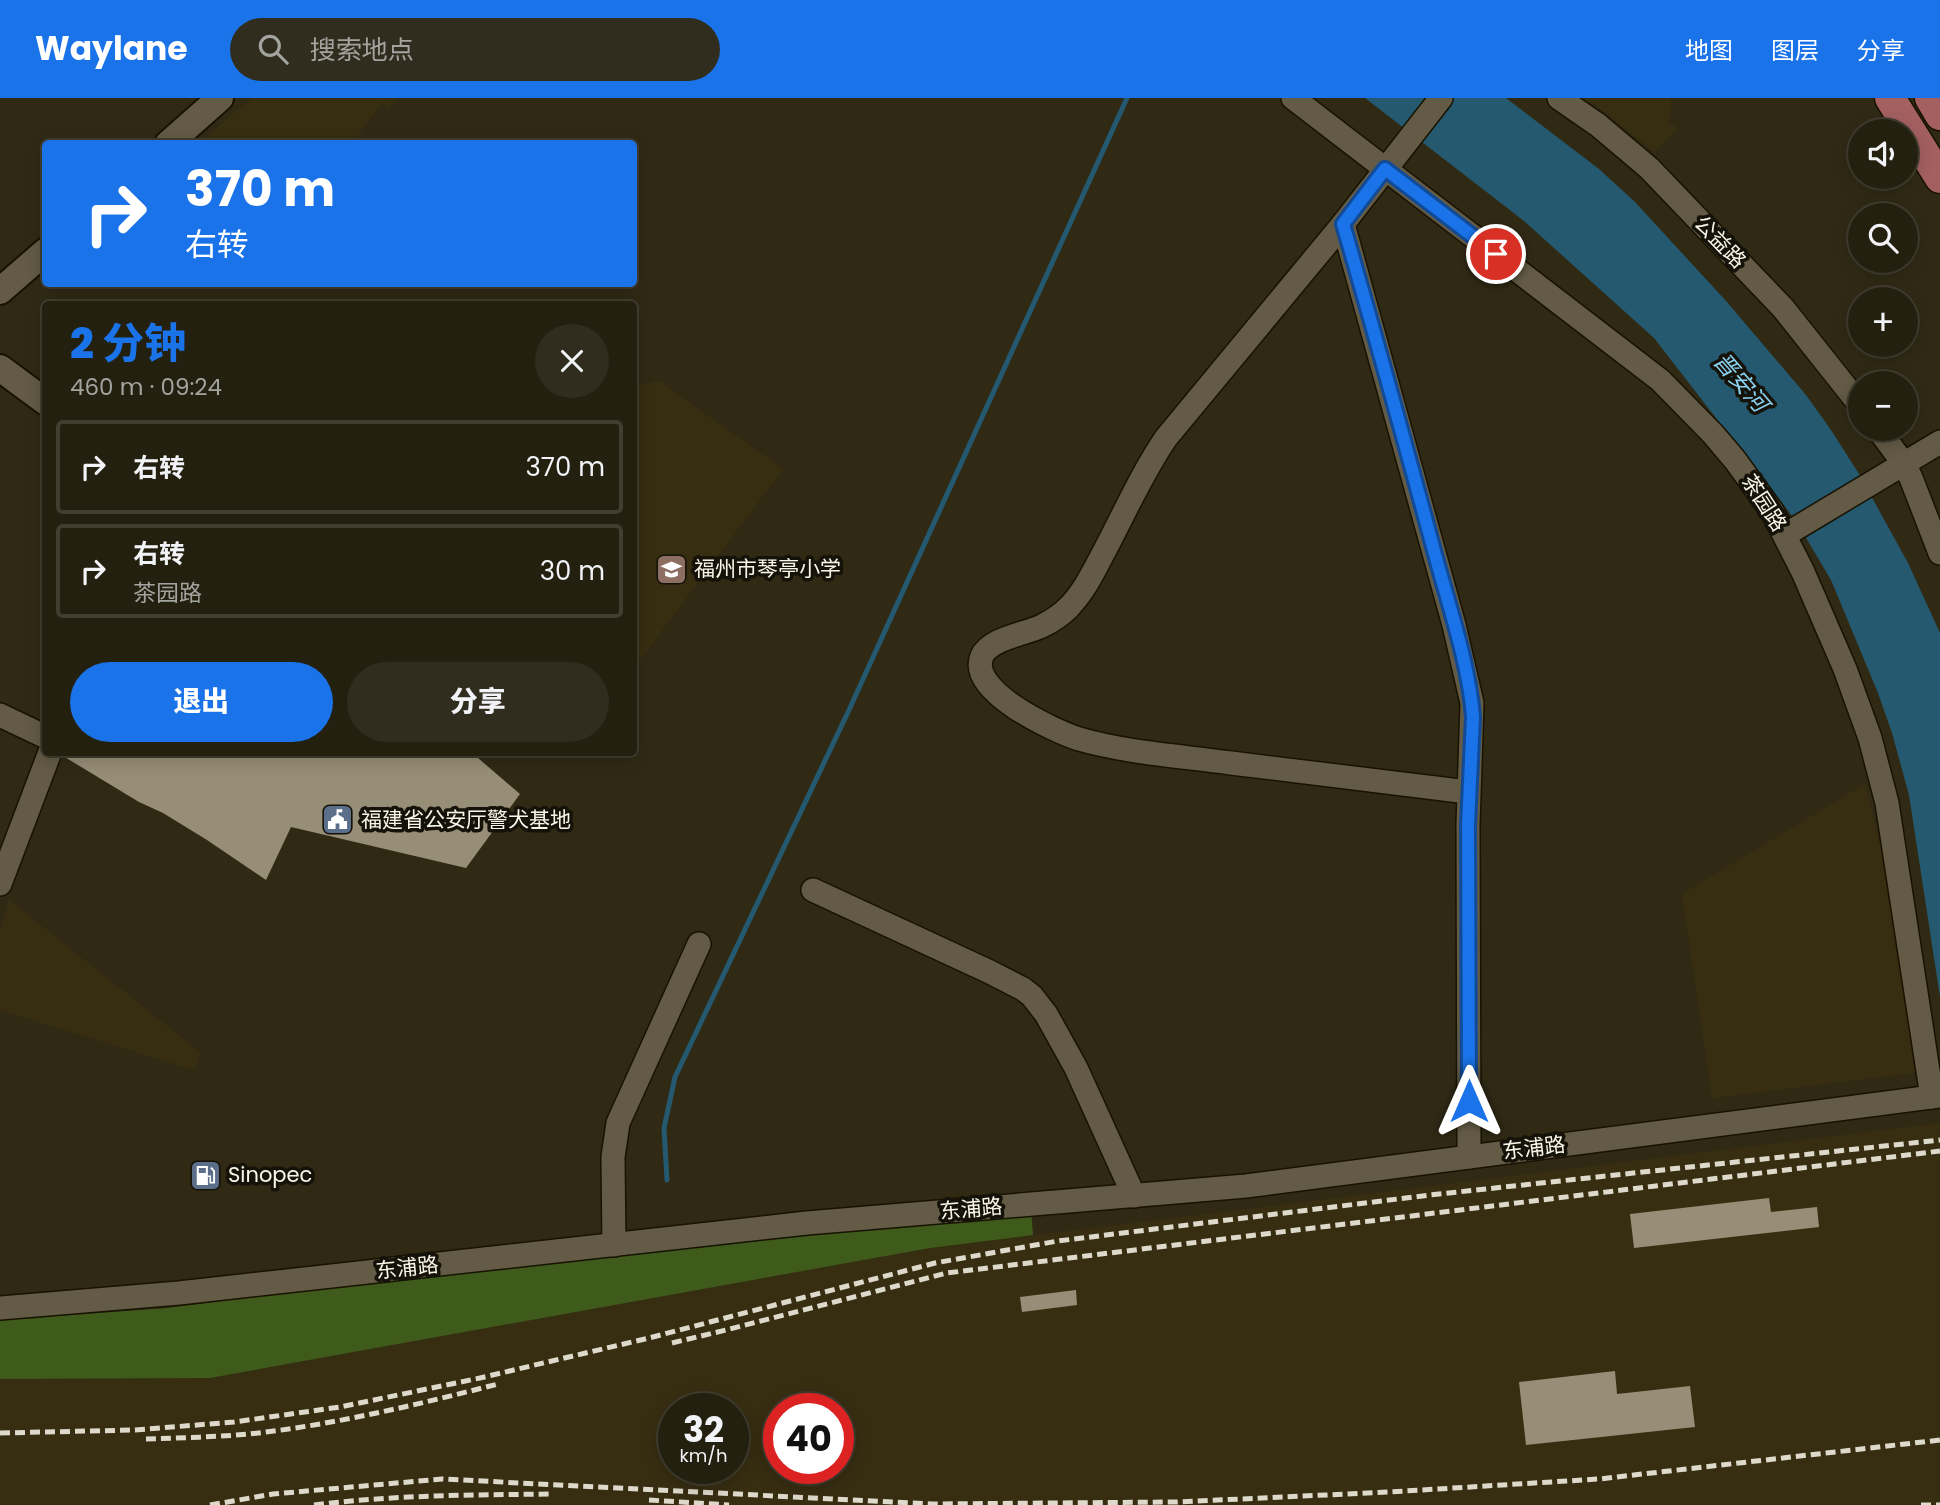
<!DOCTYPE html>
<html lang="zh">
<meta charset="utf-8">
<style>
:root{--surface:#242010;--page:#302d1e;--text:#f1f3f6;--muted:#a3a39f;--line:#413e30;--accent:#1a73e8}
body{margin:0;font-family:Poppins,"Noto Sans SC",sans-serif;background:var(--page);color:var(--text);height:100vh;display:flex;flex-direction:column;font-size:26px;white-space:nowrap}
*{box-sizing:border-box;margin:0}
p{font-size:23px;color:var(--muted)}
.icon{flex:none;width:38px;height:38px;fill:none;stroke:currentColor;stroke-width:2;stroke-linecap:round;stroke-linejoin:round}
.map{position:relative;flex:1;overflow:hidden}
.sheet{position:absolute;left:42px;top:203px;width:595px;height:455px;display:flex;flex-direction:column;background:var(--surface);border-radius:7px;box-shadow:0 4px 18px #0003,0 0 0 2px var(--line)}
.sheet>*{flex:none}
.guide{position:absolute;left:42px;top:42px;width:595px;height:147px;border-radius:7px;box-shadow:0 4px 18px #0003,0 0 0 2px var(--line);background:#1a73e8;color:#fff;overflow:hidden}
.tools{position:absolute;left:1848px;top:21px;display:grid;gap:14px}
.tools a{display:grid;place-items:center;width:70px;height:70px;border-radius:50%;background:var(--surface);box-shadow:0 4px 18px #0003,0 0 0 2px var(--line);font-size:35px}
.speed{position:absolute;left:658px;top:1295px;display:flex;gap:14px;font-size:35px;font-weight:700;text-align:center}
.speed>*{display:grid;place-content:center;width:91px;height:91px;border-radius:50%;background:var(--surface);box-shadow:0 4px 18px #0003,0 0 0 2px var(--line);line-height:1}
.speed small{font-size:18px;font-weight:400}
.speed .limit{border:10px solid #d22;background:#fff;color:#111}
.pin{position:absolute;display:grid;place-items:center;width:60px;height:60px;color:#fff;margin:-30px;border:4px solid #fff;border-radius:50%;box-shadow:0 2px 7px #0007}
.me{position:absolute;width:77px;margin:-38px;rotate:0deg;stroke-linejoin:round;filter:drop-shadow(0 0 5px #0008)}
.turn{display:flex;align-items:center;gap:24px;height:147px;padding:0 28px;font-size:32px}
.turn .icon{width:91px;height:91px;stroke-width:2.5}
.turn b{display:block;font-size:49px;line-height:60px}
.round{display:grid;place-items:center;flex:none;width:74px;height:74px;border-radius:37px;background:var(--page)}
.headline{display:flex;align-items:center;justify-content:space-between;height:119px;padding:0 28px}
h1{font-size:42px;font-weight:800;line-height:52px;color:var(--accent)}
.primary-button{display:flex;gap:14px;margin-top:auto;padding:14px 28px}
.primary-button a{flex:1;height:80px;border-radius:42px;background:var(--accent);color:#fff;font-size:28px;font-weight:800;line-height:80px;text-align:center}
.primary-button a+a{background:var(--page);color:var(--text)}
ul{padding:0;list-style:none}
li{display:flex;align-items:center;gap:21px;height:94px;margin:0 14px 10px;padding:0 14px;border:4px solid var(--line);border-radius:7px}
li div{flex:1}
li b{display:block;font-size:26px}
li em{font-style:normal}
header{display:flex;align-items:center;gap:42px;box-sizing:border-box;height:98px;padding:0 35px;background:var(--accent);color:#fff}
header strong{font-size:33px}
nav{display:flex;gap:38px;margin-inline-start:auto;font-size:24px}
.search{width:490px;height:63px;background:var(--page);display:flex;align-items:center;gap:18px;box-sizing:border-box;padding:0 24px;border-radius:38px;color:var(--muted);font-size:26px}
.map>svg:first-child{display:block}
.built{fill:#372e12;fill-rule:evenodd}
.green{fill:#3f5b1b}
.water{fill:#245970}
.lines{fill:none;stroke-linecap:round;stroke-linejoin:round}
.stream{stroke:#245970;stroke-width:5}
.building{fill:#968e76}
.tertiary-casing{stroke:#181201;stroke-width:26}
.secondary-casing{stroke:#181201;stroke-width:30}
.primary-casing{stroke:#181201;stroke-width:33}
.tertiary{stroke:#635b45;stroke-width:23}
.secondary{stroke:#635b45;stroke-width:26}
.primary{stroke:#a46061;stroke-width:30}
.rail{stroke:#ddd9cb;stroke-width:5;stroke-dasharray:10 5;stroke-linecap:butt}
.route-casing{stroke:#114b97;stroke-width:18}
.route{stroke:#1a73e8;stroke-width:12}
.labels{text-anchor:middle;stroke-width:7;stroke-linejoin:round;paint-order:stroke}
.street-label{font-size:21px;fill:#f9f5e8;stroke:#151209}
.poi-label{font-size:21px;fill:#f9f5e8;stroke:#151209;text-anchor:start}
.water-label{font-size:23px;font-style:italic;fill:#89d1f1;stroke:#151209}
</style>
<header>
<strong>Waylane</strong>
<div class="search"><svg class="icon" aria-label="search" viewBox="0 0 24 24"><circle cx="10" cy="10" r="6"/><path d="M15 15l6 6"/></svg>搜索地点</div>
<nav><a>地图</a><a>图层</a><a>分享</a></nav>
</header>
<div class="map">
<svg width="1940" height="1407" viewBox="0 0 1940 1407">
<rect width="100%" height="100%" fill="#302a15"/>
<g class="built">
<polygon points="252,0 397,0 389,10 382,5 352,45 199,45"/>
<polygon points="1574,0 1671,0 1671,15 1668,24 1678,30 1654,54 1591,3 1585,5"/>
<polygon points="659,283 783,371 634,570 634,289"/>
<polygon points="1865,686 1887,775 1915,975 1712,1000 1682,796"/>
<polygon points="9,802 201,955 194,972 0,912 0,833"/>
<path d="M1940,1025V1407H0V1281L210,1280L930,1150ZM674,1311H733V1370H674ZM779,1311H838V1370H779Z"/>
</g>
<polygon class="green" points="1031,1111 1033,1137 930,1150 210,1280 0,1281 0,1222 168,1210 312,1191 706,1148 884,1126"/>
<polygon class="water" points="1365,0 1506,0 1599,71 1635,104 1727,204 1806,297 1831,332 1859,376 1908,465 1940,535 1940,899 1909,697 1892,635 1878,595 1831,482 1796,423 1654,240 1524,123"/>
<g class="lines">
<polyline class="stream" points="667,1082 664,1030 675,979 849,612 1127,0"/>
</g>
<g class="building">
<polygon points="64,654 471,654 520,696 466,770 291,729 266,782 207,742 163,715 139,704 63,658"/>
<polygon points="1769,1100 1771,1114 1817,1109 1819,1129 1634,1150 1630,1116"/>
<polygon points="1076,1192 1077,1207 1022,1214 1020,1199"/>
<polygon points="1615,1273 1617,1296 1690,1288 1695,1329 1526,1347 1519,1284"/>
</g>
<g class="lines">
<defs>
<g id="tertiary">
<polyline points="1293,0 1660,282 1713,336 1735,362 1772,413 1803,474 1845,571 1870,640 1887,705 1932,999"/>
<path d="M1441,0L1343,126L1166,340C1142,375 1125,414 1105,452C1094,472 1085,493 1068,510C1061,517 1052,523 1042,528C1026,536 990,540 982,558C967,593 1054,633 1079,641C1128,655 1181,658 1231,665C1310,675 1389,685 1468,694"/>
<polyline points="1559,0 1598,27 1649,70 1783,210 1860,307"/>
<polyline points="1343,126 1454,527 1472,605 1468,727 1469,1059"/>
<polyline points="1878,331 1904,366 1911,380 1940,455"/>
<polyline points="1785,437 1940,344"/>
<polyline points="0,617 46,639"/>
<polyline points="0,786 50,654"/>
<polyline points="813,792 990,874 1023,891 1032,898 1046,916 1076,970 1134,1098"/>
<polyline points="614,1147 613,1059 618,1025 699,846"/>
<polyline points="0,1210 179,1195 807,1125 1246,1088 1940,998"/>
</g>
<g id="secondary">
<polyline points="168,46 220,0"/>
<polyline points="0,193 46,153"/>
<polyline points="0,270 46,304"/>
</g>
<g id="primary">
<polyline points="1890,0 1940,80"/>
<polyline points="1930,0 1940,17"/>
</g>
</defs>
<use href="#tertiary" class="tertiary-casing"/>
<use href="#secondary" class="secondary-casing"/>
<use href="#primary" class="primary-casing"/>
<use href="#tertiary" class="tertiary"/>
<use href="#secondary" class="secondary"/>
<use href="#primary" class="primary"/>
<g class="rail">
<polyline points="672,1245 726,1232 947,1175 1940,1053"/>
<polyline points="0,1335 135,1332 234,1324 340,1309 480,1280 649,1240 935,1165 1058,1143 1430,1097 1940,1042"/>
<path d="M146,1341C180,1340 215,1339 249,1336C333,1327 416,1307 498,1286"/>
<polyline points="649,1402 729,1407"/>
<polyline points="210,1407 273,1396 442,1381 932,1406 1177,1404 1389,1394 1599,1381 1940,1342"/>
<path d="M314,1407C393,1397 472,1397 551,1396"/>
<polyline points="1921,1407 1940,1407"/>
</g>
</g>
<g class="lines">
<defs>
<path id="route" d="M1469,1003L1468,727L1473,619C1469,565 1447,502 1433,449C1404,341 1374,233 1343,126L1385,71L1496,156"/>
</defs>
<use href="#route" class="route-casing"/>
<use href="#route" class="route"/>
</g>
<defs>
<symbol id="school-square" viewBox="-11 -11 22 22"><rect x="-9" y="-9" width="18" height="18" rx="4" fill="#8d6e63" stroke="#151209"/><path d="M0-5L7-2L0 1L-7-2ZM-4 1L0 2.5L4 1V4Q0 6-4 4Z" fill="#fff"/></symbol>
<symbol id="civic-square" viewBox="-11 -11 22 22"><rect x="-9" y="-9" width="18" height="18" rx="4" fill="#5c6f8a" stroke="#151209"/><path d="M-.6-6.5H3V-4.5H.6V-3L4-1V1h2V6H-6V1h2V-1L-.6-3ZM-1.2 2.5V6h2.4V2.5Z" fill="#fff"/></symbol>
<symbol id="fuel-square" viewBox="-11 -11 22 22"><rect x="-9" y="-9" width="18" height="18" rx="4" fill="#5c6f8a" stroke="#151209"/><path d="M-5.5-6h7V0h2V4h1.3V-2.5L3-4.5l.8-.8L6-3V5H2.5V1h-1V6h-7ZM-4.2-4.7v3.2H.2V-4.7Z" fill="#fff"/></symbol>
</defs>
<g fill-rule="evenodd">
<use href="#school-square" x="654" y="454" width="35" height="35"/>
<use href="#civic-square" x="320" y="704" width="35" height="35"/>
<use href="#fuel-square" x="188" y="1060" width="35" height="35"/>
</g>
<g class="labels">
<g class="street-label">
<text transform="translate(1720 144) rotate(46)" y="7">公益路</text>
<text transform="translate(1764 405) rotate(57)" y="7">茶园路</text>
<text transform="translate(1534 1050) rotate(-7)" y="7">东浦路</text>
<text transform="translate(971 1111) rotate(-5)" y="7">东浦路</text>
<text transform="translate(407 1170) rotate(-6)" y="7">东浦路</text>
</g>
<g class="poi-label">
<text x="694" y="478">福州市琴亭小学</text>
<text x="361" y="729">福建省公安厅警犬基地</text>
<text x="228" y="1084">Sinopec</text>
</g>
<g class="water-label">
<text transform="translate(1741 284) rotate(49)" y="8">晋安河</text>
</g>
</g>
</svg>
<div class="tools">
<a><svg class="icon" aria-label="sound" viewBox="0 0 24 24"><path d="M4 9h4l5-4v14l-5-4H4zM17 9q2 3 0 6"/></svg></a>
<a><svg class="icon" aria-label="search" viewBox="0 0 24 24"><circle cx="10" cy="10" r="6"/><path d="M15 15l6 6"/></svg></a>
<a>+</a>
<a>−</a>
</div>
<div class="speed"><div>32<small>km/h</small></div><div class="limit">40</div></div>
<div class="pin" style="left:1496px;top:156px;background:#d93025"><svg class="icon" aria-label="arrive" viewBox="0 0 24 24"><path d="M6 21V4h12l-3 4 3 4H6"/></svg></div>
<svg class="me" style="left:1469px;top:1003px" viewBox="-20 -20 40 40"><path d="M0-17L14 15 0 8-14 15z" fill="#1a73e8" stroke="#fff" stroke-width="4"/></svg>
<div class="guide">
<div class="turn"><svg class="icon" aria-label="right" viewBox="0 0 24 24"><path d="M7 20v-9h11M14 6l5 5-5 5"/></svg><div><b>370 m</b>右转</div></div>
</div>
<section class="sheet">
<div class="headline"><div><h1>2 分钟</h1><p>460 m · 09:24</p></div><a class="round"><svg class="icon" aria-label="close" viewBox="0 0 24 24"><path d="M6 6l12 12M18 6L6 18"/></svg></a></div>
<ul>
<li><svg class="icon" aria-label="right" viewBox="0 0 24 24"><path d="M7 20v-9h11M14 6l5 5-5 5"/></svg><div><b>右转</b></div><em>370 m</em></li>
<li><svg class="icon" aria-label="right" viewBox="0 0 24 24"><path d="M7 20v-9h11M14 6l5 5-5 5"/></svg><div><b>右转</b><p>茶园路</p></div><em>30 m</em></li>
</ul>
<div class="primary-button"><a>退出</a><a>分享</a></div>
</section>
</div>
